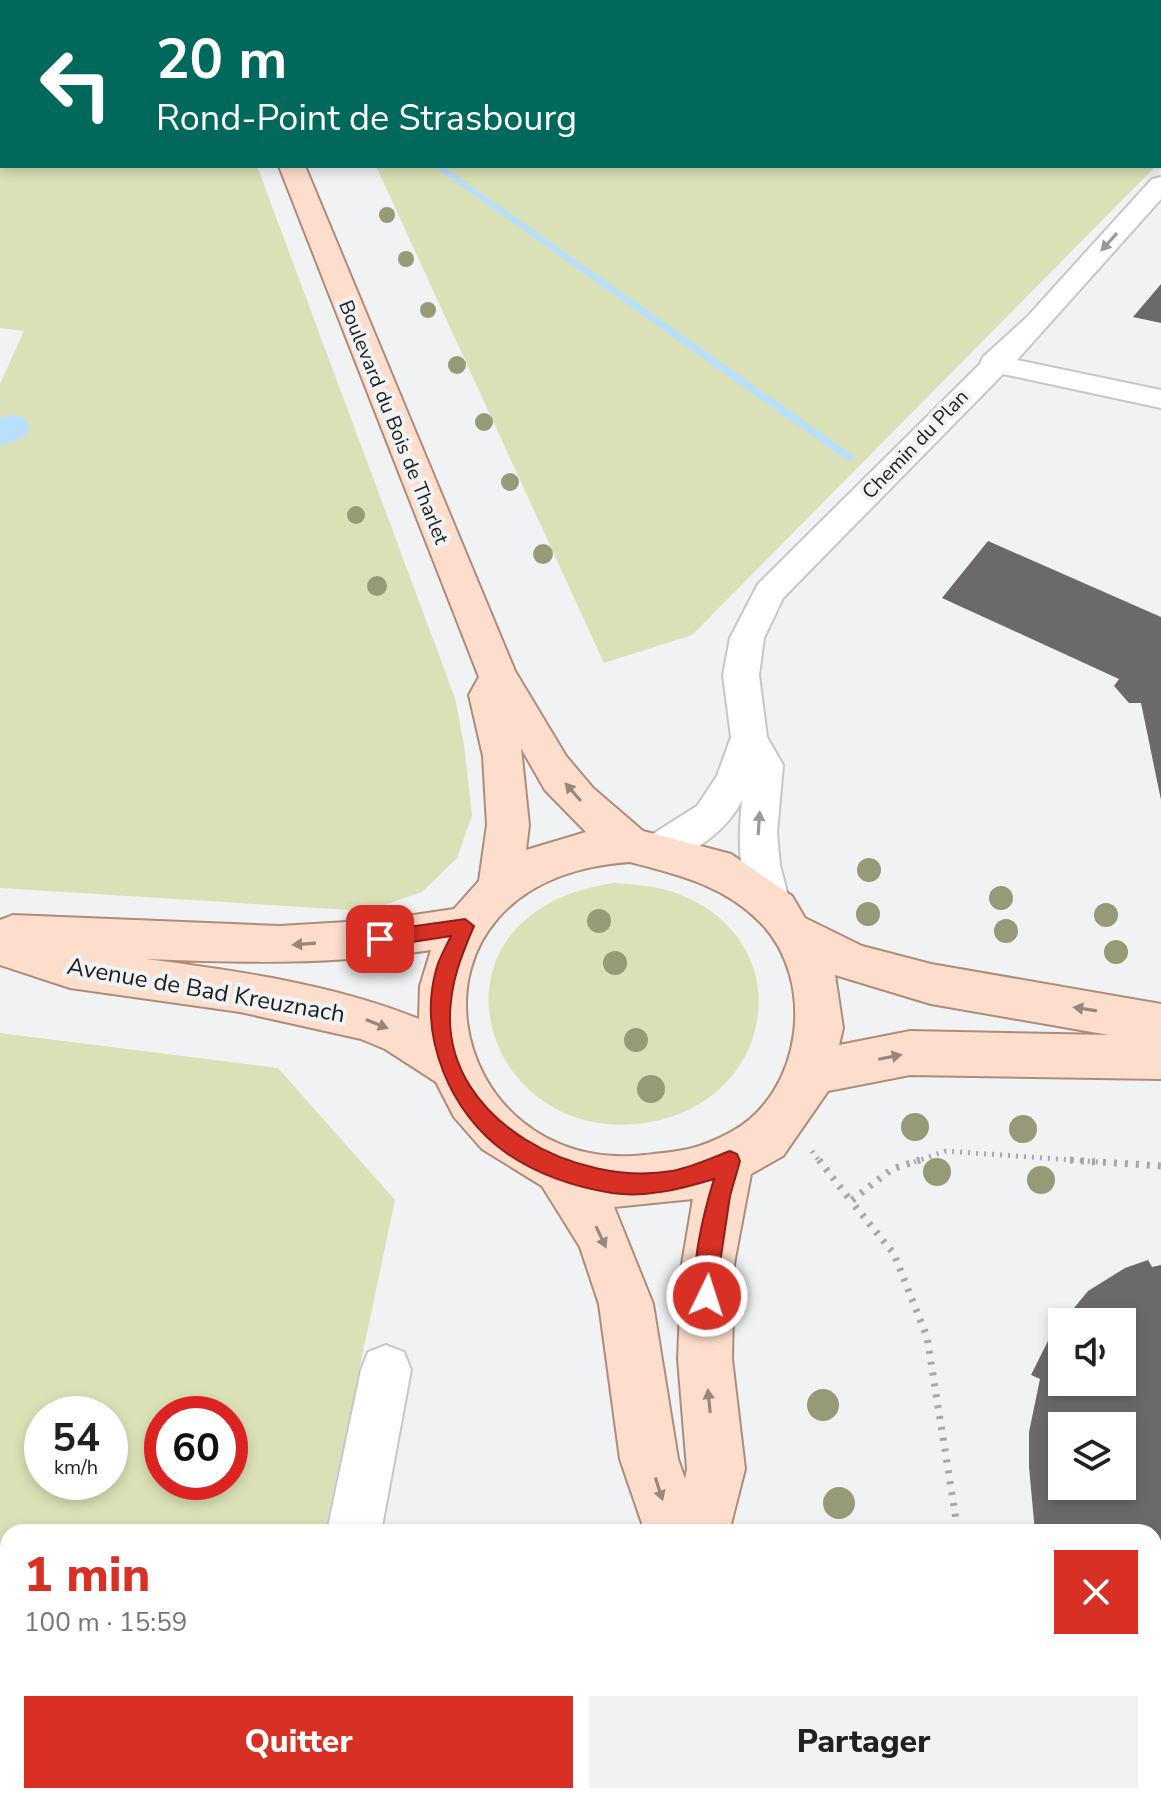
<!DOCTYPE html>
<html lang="fr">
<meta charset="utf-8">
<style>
:root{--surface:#fff;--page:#f2f2f2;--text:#202124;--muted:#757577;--accent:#d93025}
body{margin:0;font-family:"Nunito Sans",sans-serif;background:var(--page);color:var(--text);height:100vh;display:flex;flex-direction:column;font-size:30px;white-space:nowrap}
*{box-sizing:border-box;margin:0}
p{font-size:26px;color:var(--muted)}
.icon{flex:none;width:44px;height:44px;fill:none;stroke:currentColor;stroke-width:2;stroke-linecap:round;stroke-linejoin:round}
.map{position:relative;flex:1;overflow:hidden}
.sheet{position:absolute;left:0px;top:1524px;width:1162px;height:280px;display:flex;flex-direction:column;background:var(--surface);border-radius:24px 24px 0 0;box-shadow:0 4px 12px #0003}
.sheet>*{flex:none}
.hud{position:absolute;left:0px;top:0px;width:1162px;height:168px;box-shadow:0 4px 12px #0003;background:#00695c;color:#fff;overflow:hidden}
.controls{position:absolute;left:1048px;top:1308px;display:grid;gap:16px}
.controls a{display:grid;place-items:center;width:88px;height:88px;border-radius:0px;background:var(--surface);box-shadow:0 4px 12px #0003;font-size:40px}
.speed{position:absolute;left:24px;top:1396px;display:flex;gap:16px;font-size:40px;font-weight:700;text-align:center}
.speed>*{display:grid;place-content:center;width:104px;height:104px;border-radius:50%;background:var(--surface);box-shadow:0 4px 12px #0003;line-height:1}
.speed small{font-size:20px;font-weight:400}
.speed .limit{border:12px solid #d22;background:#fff;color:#111}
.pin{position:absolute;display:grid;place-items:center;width:68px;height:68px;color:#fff;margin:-34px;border-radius:16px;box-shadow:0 4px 12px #0006}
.me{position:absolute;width:88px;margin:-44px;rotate:4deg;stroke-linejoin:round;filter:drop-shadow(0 0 6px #0008)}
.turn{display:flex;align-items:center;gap:28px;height:168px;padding:0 24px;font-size:36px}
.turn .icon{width:104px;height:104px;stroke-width:2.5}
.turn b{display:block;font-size:56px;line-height:68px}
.round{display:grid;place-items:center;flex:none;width:84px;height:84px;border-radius:0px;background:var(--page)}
.summary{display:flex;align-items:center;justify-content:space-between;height:136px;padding:0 24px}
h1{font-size:48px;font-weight:800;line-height:60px;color:var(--accent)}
.button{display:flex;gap:16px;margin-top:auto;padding:16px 24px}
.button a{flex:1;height:92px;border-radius:0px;background:var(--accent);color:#fff;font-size:32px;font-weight:800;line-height:92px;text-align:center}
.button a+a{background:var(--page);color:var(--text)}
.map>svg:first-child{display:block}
.green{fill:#dbe1b6;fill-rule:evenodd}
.water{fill:#b8e0fc}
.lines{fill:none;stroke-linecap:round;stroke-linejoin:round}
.stream{fill:#b8e0fc;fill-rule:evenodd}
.building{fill:#6c696a;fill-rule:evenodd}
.street-casing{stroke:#c6c6c9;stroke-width:4}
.primary-casing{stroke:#ad8c7a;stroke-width:4}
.path-far1{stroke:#a7a8a9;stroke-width:5;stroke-dasharray:2 6;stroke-linecap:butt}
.path{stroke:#a7a8a9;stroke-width:7;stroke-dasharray:3 8;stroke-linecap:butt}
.street{fill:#fff;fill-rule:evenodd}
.primary{fill:#fddecd;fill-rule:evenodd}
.tree{fill:#979a76}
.oneway{fill:#99999a}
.oneway2{fill:#98877e}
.route{fill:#d93025;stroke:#8d1f18;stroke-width:2}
.labels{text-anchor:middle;stroke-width:8;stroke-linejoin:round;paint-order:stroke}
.far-street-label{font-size:20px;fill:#1c1d1e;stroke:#f1f2f4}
.street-label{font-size:24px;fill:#1c1d1e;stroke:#f1f2f4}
</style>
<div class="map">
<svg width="1161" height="1804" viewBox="0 0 1161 1804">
<rect width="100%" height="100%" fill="#f1f2f4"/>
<g class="green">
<polygon points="0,0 194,2 2,2 2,166 257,166 455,698 464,745 472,815 457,858 422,892 366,911 0,888 0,384 24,331 0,328"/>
<polygon points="300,0 1161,0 1161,161 1160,2"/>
<polygon points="376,166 1156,166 692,635 604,663"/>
<path d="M614,883C634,884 654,886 673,892C805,937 778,1110 636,1124C477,1139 414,912 614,883Z"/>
<path d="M0,1033L278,1068L395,1200L325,1532H8V1715H0ZM110,1414V1482H42V1414ZM230,1414V1482H162V1414Z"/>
</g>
<polygon class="water" points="13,414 26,419 29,431 19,440 0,445 0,418"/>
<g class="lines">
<g class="stream">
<polygon points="273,0 281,0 282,2 274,2"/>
<polygon points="433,166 443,166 854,456 854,460 846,460"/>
</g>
</g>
<g class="building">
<polygon points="1161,284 1161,323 1133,317"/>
<polygon points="988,541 1161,617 1161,800 1141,703 1129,703 1114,686 1119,679 942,598"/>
<path d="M1148,1260L1152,1267L1161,1265V1768L1154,1767V1532H1035L1029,1467V1432L1040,1379L1031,1375L1050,1337L1088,1291L1125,1268ZM1062,1322H1122V1382H1062ZM1062,1426H1122V1486H1062Z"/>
</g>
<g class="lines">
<defs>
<g id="street">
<path d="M1161,177V199L1017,360L1161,390V408L1003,374L783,598L764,638L759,675L767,737L783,765L777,833L780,865L789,900L783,912L769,917L755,912C738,877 738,839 742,801C724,833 696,852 662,864L648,859L643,848L648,837L697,806L717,776L731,737L723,675L730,638L758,584L980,364L983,357L1027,317L1152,179Z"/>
<polygon points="386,1345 404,1352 411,1370 381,1532 327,1532 361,1370 368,1352"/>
<polygon points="272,1796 332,1796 330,1804 270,1804"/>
</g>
<g id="primary">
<polygon points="216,0 238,0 239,2 217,2"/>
<path d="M279,166H305L515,671L566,756L593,788L643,831L731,854L792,896L805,918L862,946L931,964L1161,1004V1079L910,1075L828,1091L783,1156L751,1174L734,1264L732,1359L745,1469L729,1532H645L620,1459L599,1304L580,1247L542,1186L482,1149L454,1117L436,1082L385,1049L361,1039L240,1012L70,988L0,965V920L13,915L280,926L380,920L454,909L479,881L487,825L483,756L469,695L479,677ZM521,748L545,790L586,832L526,850L529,825ZM630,862C679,875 723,885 760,922C817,980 803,1093 731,1132C697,1150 683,1151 645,1155C442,1178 379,879 630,862ZM431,950L420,986L419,1019C332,984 238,971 146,959C242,963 335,965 431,950ZM835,975L931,1004L1109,1035L910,1031L839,1045L843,1028ZM693,1199L682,1264L678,1359L687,1469L685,1479L678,1459L653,1304L614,1207Z"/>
<polygon points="680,1796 746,1796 747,1804 681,1804"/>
</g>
</defs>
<use href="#street" class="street-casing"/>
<use href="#primary" class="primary-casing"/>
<g class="path-far1">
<polyline points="812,1151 820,1162"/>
<polyline points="914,1162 946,1151 1099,1162"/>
</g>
<g class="path">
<polyline points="819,1160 851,1201"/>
<polyline points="920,1160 892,1169 851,1201 894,1254 927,1337 958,1532"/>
<polyline points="1070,1160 1161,1166"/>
<polyline points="1001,1796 1002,1804"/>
</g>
<use href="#street" class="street"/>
<use href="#primary" class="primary"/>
</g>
<g class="tree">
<circle cx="387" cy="215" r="8"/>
<circle cx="406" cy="259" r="8"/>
<circle cx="428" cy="310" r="8"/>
<circle cx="457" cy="365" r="9"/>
<circle cx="484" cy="422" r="9"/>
<circle cx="510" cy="482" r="9"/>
<circle cx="356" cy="515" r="9"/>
<circle cx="543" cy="554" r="10"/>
<circle cx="377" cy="586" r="10"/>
<circle cx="869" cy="870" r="12"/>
<circle cx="1001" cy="898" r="12"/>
<circle cx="868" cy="914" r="12"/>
<circle cx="1106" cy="915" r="12"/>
<circle cx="599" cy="921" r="12"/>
<circle cx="1006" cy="931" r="12"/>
<circle cx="1116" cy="952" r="12"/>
<circle cx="615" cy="963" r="12"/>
<circle cx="636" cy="1040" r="12"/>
<circle cx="651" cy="1089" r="14"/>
<circle cx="915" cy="1127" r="14"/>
<circle cx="1023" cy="1129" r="14"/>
<circle cx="937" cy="1172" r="14"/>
<circle cx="1041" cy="1180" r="14"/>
<circle cx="823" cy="1405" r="16"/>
<circle cx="839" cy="1503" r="16"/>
</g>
<defs><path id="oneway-solid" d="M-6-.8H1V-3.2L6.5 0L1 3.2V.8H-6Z" transform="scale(2)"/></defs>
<g class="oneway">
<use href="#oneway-solid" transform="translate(1109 242) rotate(132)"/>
<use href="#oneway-solid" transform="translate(759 823) rotate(-86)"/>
</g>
<g class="oneway2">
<use href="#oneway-solid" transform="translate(573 792) rotate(-131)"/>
<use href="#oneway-solid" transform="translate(304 944) rotate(176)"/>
<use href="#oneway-solid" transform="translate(1085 1009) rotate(-171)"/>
<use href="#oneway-solid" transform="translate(377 1024) rotate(22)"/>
<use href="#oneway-solid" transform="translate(890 1057) rotate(-11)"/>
<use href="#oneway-solid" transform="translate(601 1237) rotate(65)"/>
<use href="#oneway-solid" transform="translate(709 1401) rotate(-96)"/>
<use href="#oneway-solid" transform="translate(659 1489) rotate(72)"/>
</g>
<path class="route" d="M465,919L474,926C461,956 451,982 450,1014C447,1122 578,1187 672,1171C693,1167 711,1158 730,1151L737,1154L740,1161L730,1196L714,1303L707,1307L699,1303C687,1276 705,1208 714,1179C681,1189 646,1198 612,1193C575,1187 536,1174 505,1152C450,1113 418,1036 436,970C439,958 446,947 451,936L380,947L371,939L380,931Z"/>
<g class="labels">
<g class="far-street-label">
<text transform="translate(394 422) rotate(68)" y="7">Boulevard du Bois de Tharlet</text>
<text transform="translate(915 444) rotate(-46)" y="7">Chemin du Plan</text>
</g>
<g class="street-label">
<text transform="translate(206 990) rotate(10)" y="8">Avenue de Bad Kreuznach</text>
</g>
</g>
</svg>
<div class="controls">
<a><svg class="icon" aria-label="sound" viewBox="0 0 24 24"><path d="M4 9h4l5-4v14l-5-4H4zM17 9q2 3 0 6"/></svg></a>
<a><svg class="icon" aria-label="layers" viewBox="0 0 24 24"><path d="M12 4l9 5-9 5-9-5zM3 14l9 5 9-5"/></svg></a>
</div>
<div class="speed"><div>54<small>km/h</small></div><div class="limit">60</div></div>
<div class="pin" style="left:380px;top:939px;background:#d93025"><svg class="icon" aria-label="arrive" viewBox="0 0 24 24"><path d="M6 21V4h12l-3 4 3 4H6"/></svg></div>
<svg class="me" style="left:707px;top:1296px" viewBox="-20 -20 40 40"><circle r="17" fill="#d93025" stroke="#fff" stroke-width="3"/><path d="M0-11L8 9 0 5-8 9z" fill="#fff"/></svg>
<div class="hud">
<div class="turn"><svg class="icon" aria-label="left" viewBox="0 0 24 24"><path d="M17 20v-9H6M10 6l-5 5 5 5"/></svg><div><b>20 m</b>Rond-Point de Strasbourg</div></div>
</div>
<section class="sheet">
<div class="summary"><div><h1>1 min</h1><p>100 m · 15:59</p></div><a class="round" style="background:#d93025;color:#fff"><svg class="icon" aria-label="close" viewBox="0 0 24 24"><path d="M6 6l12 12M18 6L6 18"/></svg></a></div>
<div class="button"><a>Quitter</a><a>Partager</a></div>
</section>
</div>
